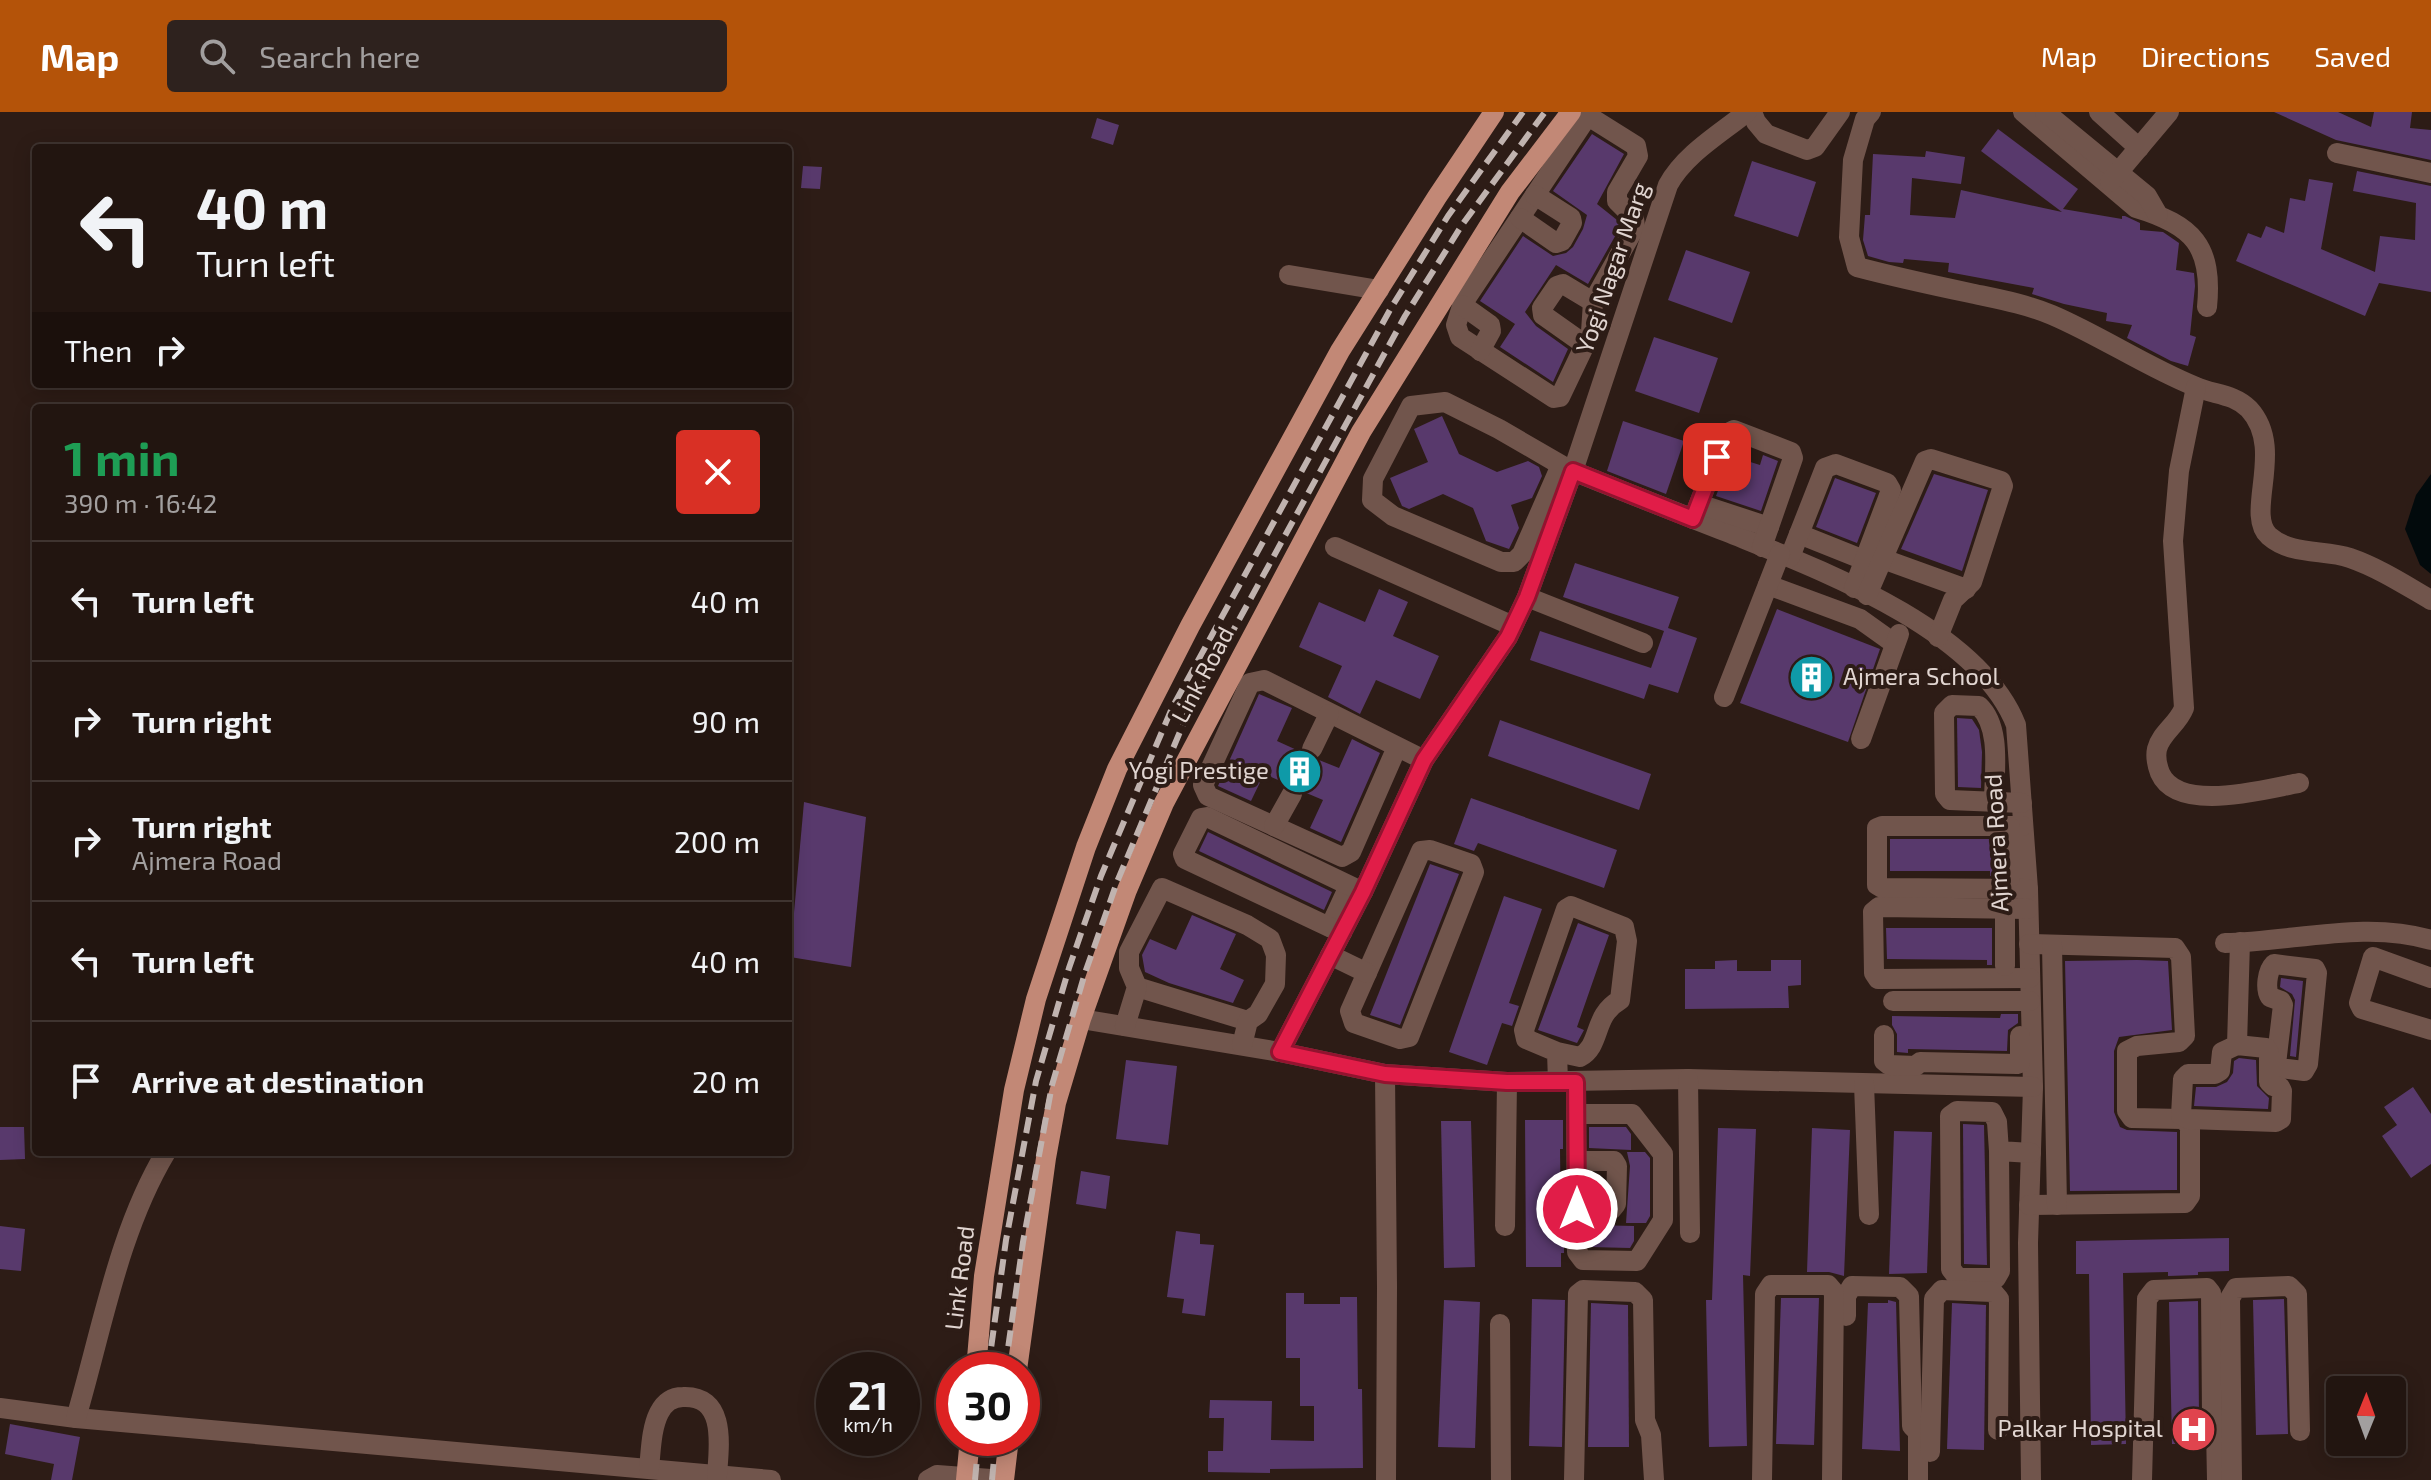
<!DOCTYPE html>
<meta charset="utf-8">
<style>
:root{--surface:#221510;--page:#2e221e;--text:#f1f3f6;--muted:#a29f9f;--line:#3f3430;--accent:#b45309}
body{margin:0;font-family:"Exo 2",sans-serif;background:var(--page);color:var(--text);height:100vh;display:flex;flex-direction:column;font-size:30px;white-space:nowrap}
*{box-sizing:border-box;margin:0}
p{font-size:26px;color:var(--muted)}
.icon{flex:none;width:44px;height:44px;fill:none;stroke:currentColor;stroke-width:2;stroke-linecap:round;stroke-linejoin:round}
.map{position:relative;flex:1;overflow:hidden}
.side{position:absolute;left:32px;top:292px;width:760px;height:752px;display:flex;flex-direction:column;background:var(--surface);border-radius:8px;box-shadow:0 4px 20px #0003,0 0 0 2px var(--line)}
.side>*{flex:none}
.hud{position:absolute;left:32px;top:32px;width:760px;height:244px;border-radius:8px;box-shadow:0 4px 20px #0003,0 0 0 2px var(--line);background:#221510;color:var(--text);overflow:hidden}
.needle{width:52px;rotate:1deg}
.fabs{position:absolute;left:2326px;top:1264px;display:grid;gap:16px}
.fabs a{display:grid;place-items:center;width:80px;height:80px;border-radius:8px;background:var(--surface);box-shadow:0 4px 20px #0003,0 0 0 2px var(--line);font-size:40px}
.speed{position:absolute;left:816px;top:1240px;display:flex;gap:16px;font-size:40px;font-weight:700;text-align:center}
.speed>*{display:grid;place-content:center;width:104px;height:104px;border-radius:50%;background:var(--surface);box-shadow:0 4px 20px #0003,0 0 0 2px var(--line);line-height:1}
.speed small{font-size:20px;font-weight:400}
.speed .limit{border:12px solid #d22;background:#fff;color:#111}
.pin{position:absolute;display:grid;place-items:center;width:68px;height:68px;color:#fff;margin:-34px;border-radius:16px;box-shadow:0 4px 12px #0006}
.me{position:absolute;width:88px;margin:-44px;rotate:0deg;stroke-linejoin:round;filter:drop-shadow(0 0 6px #0008)}
.turn{display:flex;align-items:center;gap:28px;height:168px;padding:0 32px;font-size:36px}
.turn .icon{width:104px;height:104px;stroke-width:2.5}
.turn b{display:block;font-size:56px;line-height:68px}
.then{display:flex;align-items:center;height:76px;padding:0 32px;background:#0003;gap:16px;font-size:30px}
.round{display:grid;place-items:center;flex:none;width:84px;height:84px;border-radius:8px;background:var(--page)}
.head{display:flex;align-items:center;justify-content:space-between;height:136px;padding:0 32px}
h1{font-size:48px;font-weight:700;line-height:60px;color:#1e9e55}
ul{padding:0;list-style:none}
li{display:flex;align-items:center;gap:24px;height:120px;padding:0 32px;border-top:2px solid var(--line)}
li div{flex:1}
li b{display:block;font-size:30px}
li em{font-style:normal}
header{display:flex;align-items:center;gap:48px;box-sizing:border-box;height:112px;padding:0 40px;background:var(--accent);color:#fff}
header strong{font-size:38px}
nav{display:flex;gap:44px;margin-inline-start:auto;font-size:28px}
.search{width:560px;height:72px;background:var(--page);display:flex;align-items:center;gap:20px;box-sizing:border-box;padding:0 28px;border-radius:8px;color:var(--muted);font-size:30px}
.map>svg:first-child{display:block}
.water{fill:#020a0c}
.building{fill:#58396c}
.lines{fill:none;stroke-linecap:round;stroke-linejoin:round}
.minor{stroke:#71554c;stroke-width:20}
.major{stroke:#c28876;stroke-width:20}
.rail{stroke:#c0b3af;stroke-width:6;stroke-dasharray:16 8;stroke-linecap:butt}
.route-casing{stroke:#92132f;stroke-width:20}
.route{stroke:#e11d48;stroke-width:14}
.labels{text-anchor:middle;stroke-width:8;stroke-linejoin:round;paint-order:stroke}
.street-label{font-size:24px;fill:#e1d5d1;stroke:#2d1c16}
.poi-label{font-size:24px;fill:#e1d5d1;stroke:#2d1c16;text-anchor:end}
</style>
<header>
<strong>Map</strong>
<div class="search"><svg class="icon" aria-label="search" viewBox="0 0 24 24"><circle cx="10" cy="10" r="6"/><path d="M15 15l6 6"/></svg>Search here</div>
<nav><a>Map</a><a>Directions</a><a>Saved</a></nav>
</header>
<div class="map">
<svg width="2431" height="1368" viewBox="0 0 2431 1368">
<rect width="100%" height="100%" fill="#2d1c16"/>
<polygon class="water" points="2431,362 2431,462 2420,453 2405,417 2416,383"/>
<g class="building">
<polygon points="2274,0 2338,0 2371,15 2374,0 2412,0 2410,16 2431,18 2431,48 2336,28"/>
<polygon points="1097,6 1119,13 1113,33 1091,26"/>
<polygon points="1998,17 2078,77 2063,97 2122,107 2122,104 2125,104 2140,111 2140,118 2163,120 2179,131 2176,158 2194,161 2195,174 2190,223 2196,225 2188,254 2171,249 2127,226 2132,213 2106,209 2107,201 2064,192 2032,182 2034,176 1948,160 1949,151 1904,147 1903,151 1889,150 1868,144 1863,128 1865,103 1870,103 1873,42 1925,45 1926,39 1965,45 1961,72 1912,66 1910,103 1955,106 1961,78 2062,100 1981,39"/>
<polygon points="1592,22 1624,42 1597,92 1622,112 1588,172 1556,153 1525,200 1536,214 1568,237 1553,270 1500,235 1515,212 1480,189 1523,124 1553,144 1566,141 1573,135 1583,117 1587,103 1553,79"/>
<polygon points="1752,49 1816,70 1798,125 1734,104"/>
<polygon points="803,54 822,55 820,77 801,76"/>
<polygon points="2357,59 2431,74 2431,180 2379,171 2365,204 2236,149 2248,121 2261,126 2266,114 2284,121 2290,86 2305,89 2309,67 2333,71 2321,137 2375,160 2380,124 2415,128 2416,91 2353,79"/>
<polygon points="1686,138 1750,160 1732,211 1668,188"/>
<polygon points="1654,225 1718,246 1699,301 1635,279"/>
<polygon points="1442,304 1459,342 1497,360 1528,349 1539,355 1542,364 1532,386 1511,393 1519,416 1509,437 1486,429 1473,396 1443,382 1409,397 1402,394 1390,366 1428,350 1414,317"/>
<polygon points="1623,309 1684,329 1666,382 1607,359"/>
<polygon points="1763,343 1778,349 1761,399 1716,384 1731,344 1760,353"/>
<polygon points="1934,362 1988,378 1962,459 1901,437"/>
<polygon points="1835,366 1876,381 1857,431 1816,415"/>
<polygon points="1575,451 1679,485 1668,516 1697,526 1678,581 1649,572 1644,587 1530,548 1540,519 1651,556 1664,519 1563,485"/>
<polygon points="1379,477 1408,490 1393,524 1439,544 1420,587 1376,568 1360,602 1328,585 1342,554 1299,535 1319,490 1365,510"/>
<polygon points="1777,497 1880,537 1848,630 1740,591"/>
<polygon points="1259,582 1292,596 1277,629 1299,639 1307,649 1319,648 1339,656 1352,627 1380,641 1341,730 1310,716 1323,688 1304,680 1298,670 1285,671 1264,662 1251,689 1218,674"/>
<polygon points="1957,606 1972,607 1979,618 1982,640 1981,676 1958,675"/>
<polygon points="1500,608 1651,662 1639,698 1488,644"/>
<polygon points="1471,686 1617,738 1604,776 1478,731 1474,739 1454,732"/>
<polygon points="804,690 866,705 851,855 790,845"/>
<polygon points="1208,720 1332,780 1324,798 1199,739"/>
<polygon points="1890,727 1997,727 1997,764 1990,764 1990,759 1890,759"/>
<polygon points="1430,752 1459,762 1400,913 1370,903"/>
<polygon points="1504,784 1542,797 1509,891 1519,894 1512,914 1502,911 1487,953 1449,940"/>
<polygon points="1192,803 1236,822 1220,857 1244,868 1233,891 1169,871 1145,860 1142,843 1150,827 1176,838"/>
<polygon points="1578,811 1609,823 1577,915 1584,918 1577,931 1538,918"/>
<polygon points="1886,816 1992,816 1992,853 1987,853 1987,848 1887,847"/>
<polygon points="1737,848 1737,859 1771,859 1771,848 1801,848 1801,873 1788,874 1789,896 1685,897 1685,857 1715,857 1715,849"/>
<polygon points="2137,848 2168,849 2172,918 2119,925 2114,939 2114,1000 2120,1015 2127,1018 2177,1020 2177,1078 2070,1079 2065,849"/>
<polygon points="2281,866 2303,869 2296,945 2290,944 2295,888 2292,882 2280,875"/>
<polygon points="2001,902 2018,902 2018,911 2008,918 2007,939 1908,937 1908,941 1897,940 1897,922 1892,913 1892,904 2000,906"/>
<polygon points="2239,946 2256,948 2257,974 2269,986 2268,997 2194,994 2196,975 2216,975 2227,970 2233,961 2234,949"/>
<polygon points="1126,948 1177,954 1168,1033 1116,1027"/>
<polygon points="2413,975 2431,1002 2431,1052 2411,1066 2382,1024 2397,1013 2384,995"/>
<polygon points="1525,1008 1563,1008 1563,1037 1560,1037 1561,1113 1564,1113 1564,1141 1561,1141 1561,1155 1526,1155"/>
<polygon points="1441,1009 1471,1009 1475,1155 1444,1156"/>
<polygon points="1963,1012 1984,1013 1987,1153 1964,1152"/>
<polygon points="0,1015 24,1015 25,1047 0,1048"/>
<polygon points="1589,1015 1626,1015 1631,1022 1631,1038 1589,1036"/>
<polygon points="1718,1016 1756,1017 1750,1164 1743,1163 1747,1334 1709,1335 1706,1188 1712,1188"/>
<polygon points="1812,1016 1850,1018 1844,1164 1829,1160 1807,1160"/>
<polygon points="1894,1019 1932,1020 1927,1161 1889,1162"/>
<polygon points="1627,1040 1645,1040 1650,1046 1650,1104 1646,1111 1626,1111 1630,1054"/>
<polygon points="1081,1059 1110,1064 1106,1097 1076,1092"/>
<polygon points="1590,1113 1634,1114 1634,1129 1630,1136 1590,1135"/>
<polygon points="0,1114 25,1117 21,1159 0,1157"/>
<polygon points="1176,1119 1200,1122 1200,1132 1214,1133 1205,1204 1182,1201 1184,1187 1167,1185"/>
<polygon points="2229,1126 2229,1159 2198,1160 2198,1163 2168,1164 2168,1160 2123,1161 2126,1332 2091,1333 2089,1162 2076,1162 2076,1129"/>
<polygon points="1286,1181 1304,1181 1304,1192 1340,1192 1340,1185 1357,1185 1358,1277 1362,1277 1363,1356 1270,1357 1270,1361 1208,1360 1208,1339 1223,1339 1224,1306 1209,1306 1210,1288 1272,1289 1271,1328 1314,1329 1314,1294 1300,1294 1300,1246 1286,1246"/>
<polygon points="1781,1186 1819,1186 1814,1333 1776,1332"/>
<polygon points="1532,1187 1565,1188 1562,1335 1529,1334"/>
<polygon points="2284,1187 2288,1322 2256,1323 2253,1188"/>
<polygon points="1444,1188 1480,1190 1475,1336 1438,1335"/>
<polygon points="1888,1188 1896,1190 1900,1339 1862,1337 1868,1191 1888,1191"/>
<polygon points="2198,1189 2199,1305 2202,1332 2172,1332 2169,1190"/>
<polygon points="1591,1191 1628,1193 1629,1335 1588,1335"/>
<polygon points="1952,1191 1986,1193 1984,1338 1947,1337"/>
<polygon points="10,1312 80,1325 72,1368 51,1368 54,1352 5,1342"/>
</g>
<g class="lines">
<g class="minor">
<polyline points="1752,0 1756,10 1766,22 1807,38 1815,35 1840,0"/>
<path d="M1871,0L1865,7L1853,48L1849,125L1857,155C1895,165 1932,173 1970,181C1998,187 2026,192 2052,203C2101,224 2145,254 2194,274C2213,283 2233,281 2249,297C2286,337 2244,401 2269,424C2292,444 2324,437 2350,446C2379,456 2405,473 2431,488"/>
<path d="M2023,0L2136,96C2193,113 2213,134 2207,195"/>
<polyline points="2045,0 2147,84 2158,103"/>
<polyline points="2099,0 2139,36"/>
<polygon points="1593,7 1636,34 1638,44 1617,80 1617,89 1634,106 1635,115 1593,190 1591,220 1560,285 1554,286 1460,225 1456,213 1463,191 1585,8"/>
<polyline points="2337,41 2431,61"/>
<polyline points="2110,70 2169,0"/>
<polyline points="1520,106 1556,131 1562,129 1572,111 1571,106 1535,83"/>
<polyline points="1289,163 1379,178"/>
<polyline points="1462,193 1490,213 1491,219 1480,239"/>
<polyline points="1584,232 1543,203 1542,196 1557,174 1563,172 1593,190"/>
<path d="M2196,275L2179,359L2173,429L2184,596C2178,612 2161,621 2157,637C2155,646 2157,653 2160,661C2178,702 2265,677 2299,671"/>
<path d="M1561,353L1522,442L1514,450H1501L1393,404L1372,388L1373,367L1411,294L1445,290L1499,317L1561,353L1573,359C1624,380 1676,400 1727,420C1818,457 1978,516 2016,613L2028,777L2033,975L2028,1131L2031,1368"/>
<polyline points="1699,392 1769,415"/>
<polyline points="1693,407 1726,322 1734,318 1791,340 1793,346 1762,435"/>
<polyline points="1799,422 1864,448"/>
<polyline points="1335,435 1513,514"/>
<polyline points="1790,445 1825,356 1836,352 1887,371 1891,378 1854,476"/>
<polyline points="1883,447 1966,477"/>
<polyline points="1768,473 1860,507 1895,532"/>
<polyline points="1867,483 1925,349 1931,347 2001,369 2003,374 1972,470 1953,488 1938,525"/>
<polyline points="1527,485 1643,531"/>
<polyline points="1724,585 1780,442"/>
<polyline points="1861,627 1899,522"/>
<polyline points="1397,635 1351,740 1342,745 1208,684 1203,673 1250,571 1264,568 1424,648"/>
<polyline points="1312,637 1329,602"/>
<path d="M1994,690C1994,661 2002,616 1979,594L1952,593L1944,601L1945,682L1950,688L2022,691"/>
<polyline points="1274,714 1292,682"/>
<polyline points="2023,714 1882,714 1877,716 1877,773 1882,776 2028,777"/>
<polyline points="2010,715 2010,766"/>
<polygon points="1430,738 1471,752 1474,760 1409,925 1400,927 1354,911 1350,899 1421,739"/>
<polyline points="2028,797 1879,795 1873,800 1874,861 1878,867 2030,866"/>
<polyline points="1330,815 1349,774"/>
<polyline points="1342,821 1185,747 1183,742 1201,706 1207,705 1363,780"/>
<path d="M2225,831C2292,830 2366,808 2431,828"/>
<polyline points="2029,832 2175,836 2181,845 2185,924 2179,930 2137,934 2127,939 2127,999 2132,1006 2182,1007 2190,1013 2190,1084 2185,1091 2029,1093"/>
<polyline points="2052,833 2057,1093"/>
<polyline points="1330,843 1367,861"/>
<path d="M2274,852L2315,857L2317,861L2308,952L2304,959L2280,956L2276,952L2283,893L2281,889L2270,885C2265,877 2267,859 2274,852Z"/>
<polyline points="2005,854 2005,797"/>
<polyline points="2431,866 2373,845 2359,891 2362,897 2431,918"/>
<polyline points="1137,875 1248,909"/>
<polyline points="1893,889 2030,889"/>
<polyline points="1081,907 1280,940 1385,962 1507,970 1688,967 2033,975"/>
<polyline points="1125,914 1137,875 1129,856 1129,840 1162,776 1247,813 1270,827 1276,843 1275,872 1258,902 1248,909 1242,933"/>
<polyline points="1884,923 1884,949 1889,953 1916,954 1920,950 2017,952 2020,951 2020,924"/>
<polyline points="2237,933 2266,936 2269,941 2269,970 2273,974 2280,975 2282,979 2281,1007 2276,1010 2188,1007 2181,1003 2183,967 2188,962 2215,962 2220,959 2222,940 2237,933 2240,830"/>
<path d="M1280,940L1363,780L1424,648L1508,525L1527,485L1573,359L1668,73C1685,42 1720,22 1747,0"/>
<path d="M1557,940L1580,945C1602,933 1592,904 1620,888L1627,829L1624,815L1571,794L1566,797L1524,918L1526,927L1557,940L1558,970"/>
<polyline points="1385,962 1387,1175 1386,1368"/>
<polyline points="1688,967 1690,1121"/>
<polyline points="1576,970 1577,1140 1583,1148 1637,1149 1663,1108 1663,1042 1632,1002 1577,1002"/>
<polyline points="1864,972 1869,1103"/>
<polyline points="1999,1039 2000,1159 1996,1166 1958,1166 1951,1157 1950,1004 1957,999 1992,1000 1997,1010 1999,1039 2031,1041"/>
<polyline points="1577,1097 1612,1097 1616,1092 1617,1054 1614,1049 1577,1049"/>
<polyline points="1505,1114 1507,970"/>
<polyline points="1846,1204 1846,1184 1852,1174 1900,1175 1909,1184 1912,1314 1918,1320 1918,1368"/>
<polyline points="1500,1212 1501,1368"/>
<polyline points="0,1296 76,1306 771,1368"/>
<path d="M76,1306C102,1218 118,1120 166,1040"/>
<polyline points="1930,1340 1934,1187 1942,1178 1993,1180 1999,1187 1998,1318"/>
<path d="M649,1356C651,1339 651,1317 659,1301C664,1291 672,1285 683,1285C727,1283 719,1335 717,1363"/>
<polyline points="928,1368 937,1363 1004,1368"/>
<polyline points="1574,1368 1578,1182 1583,1178 1635,1180 1643,1188 1645,1308 1651,1323 1654,1368"/>
<polyline points="1762,1368 1765,1182 1771,1173 1828,1173 1834,1180 1832,1368"/>
<polyline points="2142,1368 2147,1187 2154,1178 2207,1176 2211,1181 2212,1305 2216,1316 2217,1368"/>
<polyline points="2232,1368 2230,1186 2236,1176 2289,1174 2297,1182 2300,1319"/>
</g>
<g class="major">
<polyline points="976,1258 984,1164 1014,978 1036,887 1086,735 1117,657 1190,514 1340,239 1437,85 1494,0"/>
<polyline points="1017,1258 1046,1046 1056,991 1081,907 1127,778 1164,691 1361,320 1510,80 1571,0"/>
<polyline points="966,1368 970,1326"/>
<polyline points="1004,1368 1009,1326"/>
</g>
<g class="rail">
<polyline points="988,1258 1006,1128 1036,969 1069,856 1101,764 1172,596 1391,196 1448,104 1523,0"/>
<polyline points="1005,1258 1023,1130 1052,973 1085,861 1117,770 1187,603 1405,204 1462,113 1545,0"/>
<polyline points="975,1368 979,1326"/>
<polyline points="992,1368 996,1326"/>
</g>
</g>
<g class="lines">
<defs>
<polyline id="route" points="1577,1097 1576,970 1507,970 1385,962 1280,940 1363,780 1424,648 1508,525 1527,485 1573,359 1693,407 1717,345"/>
</defs>
<use href="#route" class="route-casing"/>
<use href="#route" class="route"/>
</g>
<defs>
<symbol id="building-disc" viewBox="-11 -11 22 22"><circle r="9.5" fill="#0f9aa8" stroke="#2d1c16"/><path d="M-4-6H4V6H1V3H-1V6H-4ZM-2.5-4.3h1.7v1.8h-1.7ZM.8-4.3h1.7v1.8H.8ZM-2.5-1h1.7V.8h-1.7ZM.8-1h1.7V.8H.8Z" fill="#fff"/></symbol>
<symbol id="hospital-disc" viewBox="-11 -11 22 22"><circle r="9.5" fill="#e0444e" stroke="#2d1c16"/><path d="M-5-5h3v3.5h4V-5h3V5h-3V1.5h-4V5h-3Z" fill="#fff"/></symbol>
</defs>
<g fill-rule="evenodd">
<use href="#building-disc" x="1786" y="540" width="51" height="51"/>
<use href="#building-disc" x="1274" y="634" width="51" height="51"/>
<use href="#hospital-disc" x="2168" y="1292" width="51" height="51"/>
</g>
<g class="labels">
<g class="street-label">
<text transform="translate(1613 156) rotate(-71)" y="8">Yogi Nagar Marg</text>
<text transform="translate(1203 563) rotate(-62)" y="8">Link Road</text>
<text transform="translate(1997 731) rotate(-93)" y="8">Ajmera Road</text>
<text transform="translate(960 1166) rotate(-83)" y="8">Link Road</text>
</g>
<g class="poi-label">
<text x="1843" y="573" text-anchor="start">Ajmera School</text>
<text x="1269" y="667">Yogi Prestige</text>
<text x="2163" y="1325">Palkar Hospital</text>
</g>
</g>
</svg>
<div class="fabs">
<a><svg class="needle" viewBox="-14 -14 28 28"><path d="M0-13l5 13h-10z" fill="#e53935"/><path d="M0 13l5-13h-10z" fill="#a29f9f"/></svg></a>
</div>
<div class="speed"><div>21<small>km/h</small></div><div class="limit">30</div></div>
<div class="pin" style="left:1717px;top:345px;background:#d93025"><svg class="icon" aria-label="arrive" viewBox="0 0 24 24"><path d="M6 21V4h12l-3 4 3 4H6"/></svg></div>
<svg class="me" style="left:1577px;top:1097px" viewBox="-20 -20 40 40"><circle r="17" fill="#e11d48" stroke="#fff" stroke-width="3"/><path d="M0-11L8 9 0 5-8 9z" fill="#fff"/></svg>
<div class="hud">
<div class="turn"><svg class="icon" aria-label="left" viewBox="0 0 24 24"><path d="M17 20v-9H6M10 6l-5 5 5 5"/></svg><div><b>40 m</b>Turn left</div></div>
<div class="then">Then<svg class="icon" aria-label="right" viewBox="0 0 24 24"><path d="M7 20v-9h11M14 6l5 5-5 5"/></svg></div>
</div>
<section class="side">
<div class="head"><div><h1>1 min</h1><p>390 m · 16:42</p></div><a class="round" style="background:#d93025;color:#fff"><svg class="icon" aria-label="close" viewBox="0 0 24 24"><path d="M6 6l12 12M18 6L6 18"/></svg></a></div>
<ul>
<li><svg class="icon" aria-label="left" viewBox="0 0 24 24"><path d="M17 20v-9H6M10 6l-5 5 5 5"/></svg><div><b>Turn left</b></div><em>40 m</em></li>
<li><svg class="icon" aria-label="right" viewBox="0 0 24 24"><path d="M7 20v-9h11M14 6l5 5-5 5"/></svg><div><b>Turn right</b></div><em>90 m</em></li>
<li><svg class="icon" aria-label="right" viewBox="0 0 24 24"><path d="M7 20v-9h11M14 6l5 5-5 5"/></svg><div><b>Turn right</b><p>Ajmera Road</p></div><em>200 m</em></li>
<li><svg class="icon" aria-label="left" viewBox="0 0 24 24"><path d="M17 20v-9H6M10 6l-5 5 5 5"/></svg><div><b>Turn left</b></div><em>40 m</em></li>
<li><svg class="icon" aria-label="arrive" viewBox="0 0 24 24"><path d="M6 21V4h12l-3 4 3 4H6"/></svg><div><b>Arrive at destination</b></div><em>20 m</em></li>
</ul>
</section>
</div>
